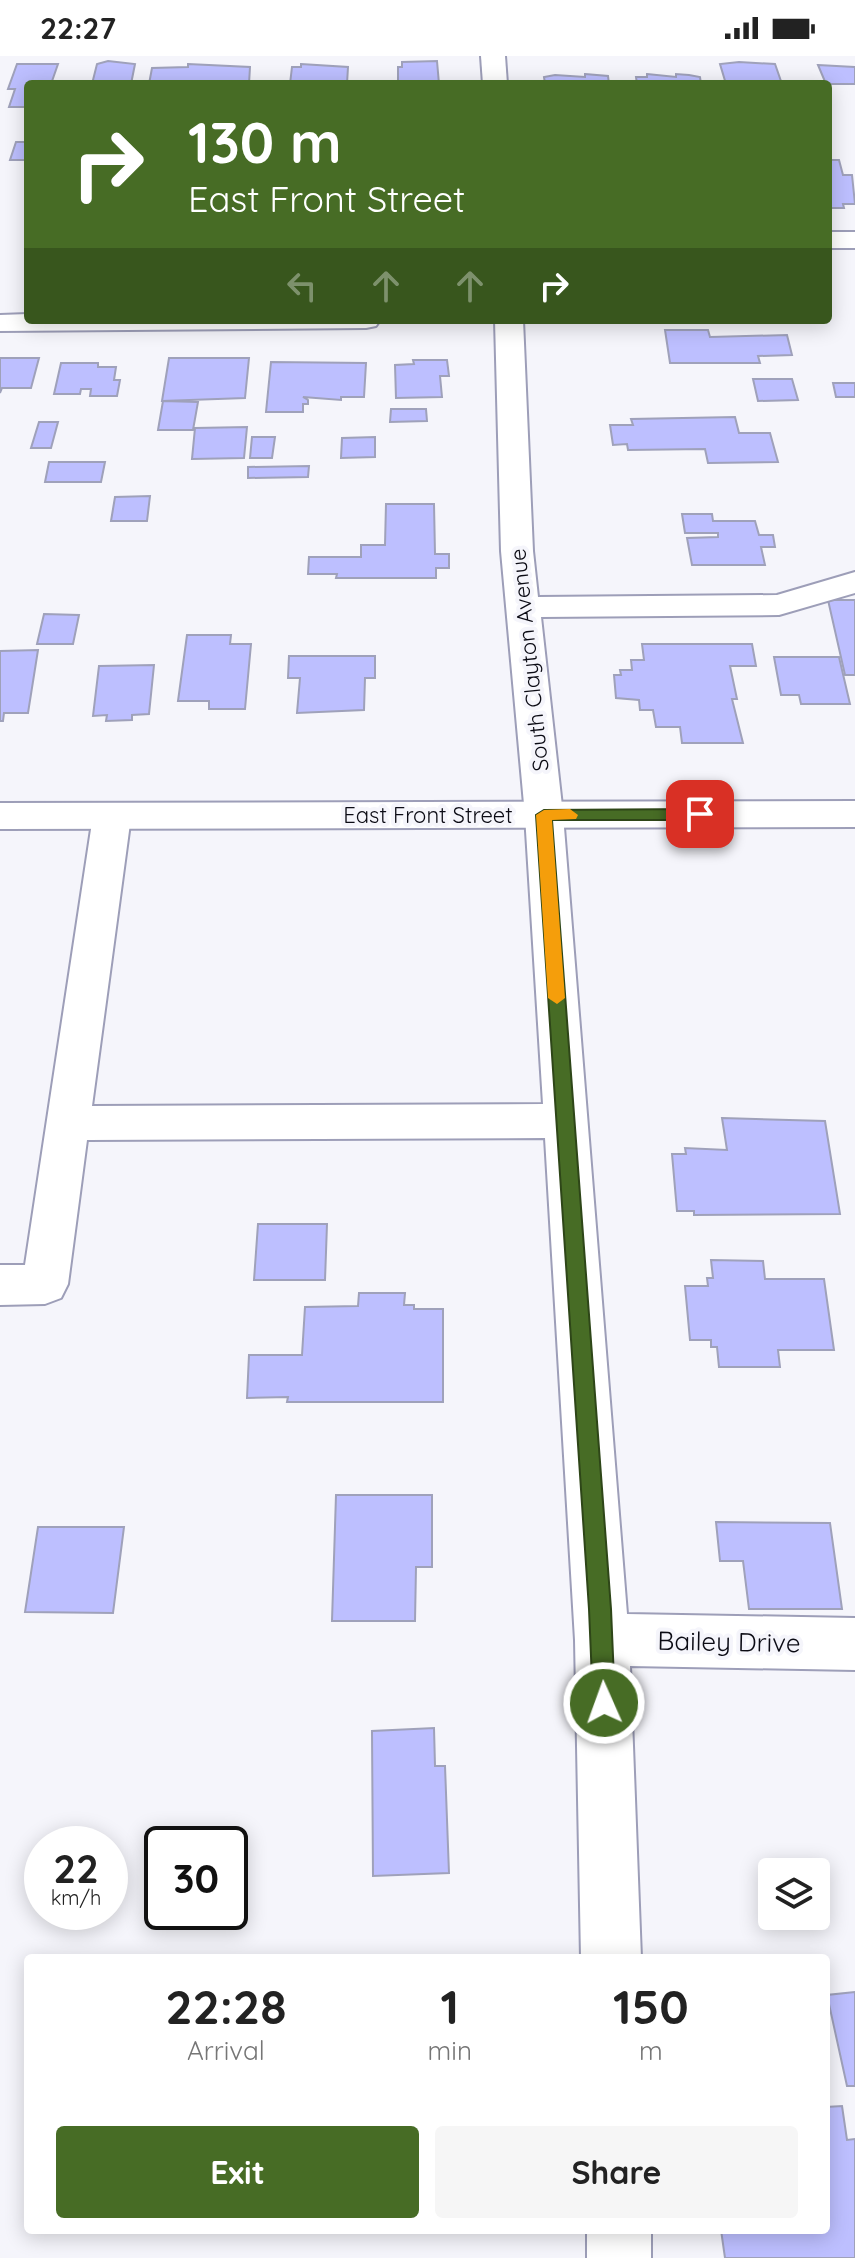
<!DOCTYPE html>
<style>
:root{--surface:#fff;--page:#f6f6f6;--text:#222;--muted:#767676;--accent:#476c25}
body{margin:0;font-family:Quicksand,sans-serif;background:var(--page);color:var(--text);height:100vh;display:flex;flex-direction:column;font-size:30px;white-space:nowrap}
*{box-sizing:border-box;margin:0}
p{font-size:26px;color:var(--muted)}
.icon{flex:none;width:44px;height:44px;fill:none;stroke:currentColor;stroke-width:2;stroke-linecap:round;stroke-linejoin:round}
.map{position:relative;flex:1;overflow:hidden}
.sheet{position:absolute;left:24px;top:1898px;width:806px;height:280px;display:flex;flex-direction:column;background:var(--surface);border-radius:8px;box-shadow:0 4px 20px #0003}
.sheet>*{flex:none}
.guide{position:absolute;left:24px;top:24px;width:808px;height:244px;border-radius:8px;box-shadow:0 4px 20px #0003;background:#476c25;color:#fff;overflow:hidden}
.controls{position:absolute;left:758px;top:1802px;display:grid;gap:16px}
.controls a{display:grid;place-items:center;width:72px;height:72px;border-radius:8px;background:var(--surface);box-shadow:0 4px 20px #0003;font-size:40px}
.speed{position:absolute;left:24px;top:1770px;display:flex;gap:16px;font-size:40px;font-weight:700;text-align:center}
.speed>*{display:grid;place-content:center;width:104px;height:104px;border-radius:50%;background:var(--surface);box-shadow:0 4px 20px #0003;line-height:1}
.speed small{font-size:20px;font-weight:400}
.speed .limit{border:4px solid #111;border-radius:12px;background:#fff;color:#111}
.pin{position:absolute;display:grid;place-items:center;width:68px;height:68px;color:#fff;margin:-34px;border-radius:16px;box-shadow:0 4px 12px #0006}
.me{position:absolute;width:88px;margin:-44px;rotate:358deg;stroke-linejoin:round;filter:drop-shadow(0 0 6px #0008)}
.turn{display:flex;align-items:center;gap:28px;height:168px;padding:0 32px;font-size:36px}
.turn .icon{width:104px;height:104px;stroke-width:2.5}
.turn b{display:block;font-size:56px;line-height:68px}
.lanes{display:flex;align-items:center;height:76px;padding:0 32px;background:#0003;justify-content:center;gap:40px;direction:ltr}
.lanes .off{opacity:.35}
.eta{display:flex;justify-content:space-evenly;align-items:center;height:136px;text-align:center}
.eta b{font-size:48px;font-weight:800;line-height:56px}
.action{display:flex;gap:16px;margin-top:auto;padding:16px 32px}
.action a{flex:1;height:92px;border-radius:8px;background:var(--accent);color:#fff;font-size:32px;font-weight:800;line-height:92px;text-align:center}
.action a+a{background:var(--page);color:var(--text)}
.status{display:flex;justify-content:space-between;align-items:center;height:56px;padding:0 40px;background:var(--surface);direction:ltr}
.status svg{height:22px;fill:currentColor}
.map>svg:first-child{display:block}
.building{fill:#bdbfff;stroke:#9fa1ba;stroke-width:2}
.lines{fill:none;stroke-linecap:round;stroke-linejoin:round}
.minor-casing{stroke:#9d9eb8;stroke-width:4}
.major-casing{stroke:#9d9eb8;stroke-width:4}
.minor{fill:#fff;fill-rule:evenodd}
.major{fill:#fff;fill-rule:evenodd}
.route{fill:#476c25;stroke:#2e4618;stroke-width:2}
.slow{fill:#f59e0b}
.labels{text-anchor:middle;stroke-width:8;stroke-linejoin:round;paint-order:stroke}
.street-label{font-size:22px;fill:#0b0b14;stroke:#f5f5fb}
.near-street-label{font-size:26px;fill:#0b0b14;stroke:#f5f5fb}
</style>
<div class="status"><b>22:27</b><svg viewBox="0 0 49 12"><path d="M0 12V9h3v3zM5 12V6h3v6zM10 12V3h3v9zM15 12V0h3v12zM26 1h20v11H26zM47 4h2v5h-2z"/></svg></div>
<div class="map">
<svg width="855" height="2202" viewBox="0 0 855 2202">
<rect width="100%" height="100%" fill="#f5f5fb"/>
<g class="building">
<polygon points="108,5 135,8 131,28 92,28 97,8"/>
<polygon points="437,5 439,28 398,28 398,11 402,11 402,6"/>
<polygon points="739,6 775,8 782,28 726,28 720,8"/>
<polygon points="17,8 58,8 51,28 28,28 28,51 9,51 15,33 8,33"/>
<polygon points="188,8 250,11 249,28 149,28 152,12 188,11"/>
<polygon points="301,8 348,11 347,28 290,28 292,11 301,11"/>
<polygon points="818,9 855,11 855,28 826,28"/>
<polygon points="585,18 608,20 609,28 545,28 544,21 555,19 585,21"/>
<polygon points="647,18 676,21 676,18 689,19 700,21 701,28 637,28 636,21 647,21"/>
<polygon points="16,86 28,86 28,104 10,104"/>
<polygon points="828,104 839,104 843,119 852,119 855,148 843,148 844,152 828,152"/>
<polygon points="665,274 708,274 710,281 787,279 792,299 758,300 760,307 670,307"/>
<polygon points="0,302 39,302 31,332 2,332 0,337"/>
<polygon points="169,302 249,302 245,342 162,345"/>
<polygon points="413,304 447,304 449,320 440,320 442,341 396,342 395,309 414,308"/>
<polygon points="271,306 366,307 364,341 341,341 341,344 303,341 308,344 308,348 303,348 303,356 266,356"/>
<polygon points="61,307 98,307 98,311 116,311 114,324 120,324 117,340 90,340 91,333 81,333 80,338 54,338"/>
<polygon points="753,323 792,323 798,344 758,345"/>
<polygon points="833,327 855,327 855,341 836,341"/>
<polygon points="163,345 198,346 193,374 158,374"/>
<polygon points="391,353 426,353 427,365 390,366"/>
<polygon points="735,361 739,377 770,377 778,406 708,407 705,393 628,394 627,388 613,389 610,369 633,369 631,363"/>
<polygon points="39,366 58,366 51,392 31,392"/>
<polygon points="247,371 244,402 192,403 195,372"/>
<polygon points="252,381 275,381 272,402 250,402"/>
<polygon points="375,381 375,401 341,402 342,382"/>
<polygon points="49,406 105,406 101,426 45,426"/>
<polygon points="309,410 308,421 248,422 248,411"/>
<polygon points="150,440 147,465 111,465 115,441"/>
<polygon points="386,448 434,448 435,498 449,498 449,512 436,512 436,522 336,522 337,518 308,518 309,501 361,501 361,489 385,489"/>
<polygon points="682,458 712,458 713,465 755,465 759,479 773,479 775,491 761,491 765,509 692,509 687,482 718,481 718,477 685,477"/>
<polygon points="828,544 855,544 855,619 845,619"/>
<polygon points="44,558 79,559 73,588 37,588"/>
<polygon points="187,579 231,579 230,588 251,588 245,653 209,653 209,645 178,645"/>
<polygon points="642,588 752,588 756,610 730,610 737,643 732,643 743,687 682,687 680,671 656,671 653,654 640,654 639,644 616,642 614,619 621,619 620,614 632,614 631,604 644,604"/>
<polygon points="38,594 28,657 4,657 3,665 0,665 0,595"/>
<polygon points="289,600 375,600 375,622 365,622 364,654 297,657 300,622 288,622"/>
<polygon points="774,601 839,601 850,648 801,648 799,639 781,639"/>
<polygon points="154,609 149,658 132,659 132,664 106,665 107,659 93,660 99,610"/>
<polygon points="722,1062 825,1065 840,1158 694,1159 694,1155 677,1155 672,1098 686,1098 685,1092 727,1094"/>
<polygon points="258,1168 327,1168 325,1224 254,1224"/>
<polygon points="711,1204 763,1205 765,1223 824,1223 834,1294 778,1294 780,1311 719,1311 717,1291 711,1291 711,1284 690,1284 685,1230 708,1230 707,1222 713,1222"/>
<polygon points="359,1237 405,1237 404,1249 414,1249 414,1253 443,1253 443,1346 287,1346 288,1341 247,1342 249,1299 302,1299 305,1251 358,1250"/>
<polygon points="336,1439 432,1439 432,1511 416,1511 415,1565 332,1565"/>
<polygon points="716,1466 830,1467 842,1553 749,1553 743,1505 720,1505"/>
<polygon points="38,1471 124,1471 113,1557 25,1556"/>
<polygon points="434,1672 435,1710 445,1710 449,1817 373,1820 372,1675"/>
<polygon points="855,1936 855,2030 847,2030 827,1939"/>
<polygon points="842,2050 847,2084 855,2083 855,2202 725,2202 721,2174 826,2174 826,2051"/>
</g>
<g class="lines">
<defs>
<g id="minor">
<polygon points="481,0 505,0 507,28 483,28"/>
<rect x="828" y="176" width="27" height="16"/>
<polygon points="28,258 28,264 380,264 376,270 366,272 0,275 0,259"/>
<polygon points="495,264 523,264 533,495 538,541 777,539 855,516 855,537 779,559 541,561 563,759 627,1558 855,1562 855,1614 630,1610 641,1902 581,1902 575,1584 545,1082 87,1084 68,1228 61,1242 45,1248 0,1249 0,1209 25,1209 93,760 99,751 112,747 125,751 131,760 92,1050 543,1048 525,759 501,495"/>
<rect x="587" y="2174" width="64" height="28"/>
</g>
<polygon id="major" points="855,745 855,771 0,773 0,747"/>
</defs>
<use href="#minor" class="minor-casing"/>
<use href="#major" class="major-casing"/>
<use href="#minor" class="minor"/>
<use href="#major" class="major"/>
</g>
<polygon class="route" points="700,753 707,758 700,764 552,764 611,1553 615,1647 612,1655 604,1659 596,1655 593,1647 589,1553 536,759 544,754"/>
<polygon class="slow" points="570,753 578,759 576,763 552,764 565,942 557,948 548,942 536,759 544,754"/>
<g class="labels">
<g class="street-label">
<text transform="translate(529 604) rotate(-96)" y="8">South Clayton Avenue</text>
<text x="428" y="767">East Front Street</text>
</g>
<g class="near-street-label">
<text transform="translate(729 1586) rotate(1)" y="9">Bailey Drive</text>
</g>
</g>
</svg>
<div class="controls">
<a><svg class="icon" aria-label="layers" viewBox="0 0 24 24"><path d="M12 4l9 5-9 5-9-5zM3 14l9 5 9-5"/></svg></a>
</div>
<div class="speed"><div>22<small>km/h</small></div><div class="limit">30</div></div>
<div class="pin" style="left:700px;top:758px;background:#d93025"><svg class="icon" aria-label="arrive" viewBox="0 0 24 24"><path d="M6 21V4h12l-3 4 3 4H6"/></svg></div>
<svg class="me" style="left:604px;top:1647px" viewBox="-20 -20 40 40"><circle r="17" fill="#476c25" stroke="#fff" stroke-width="3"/><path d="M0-11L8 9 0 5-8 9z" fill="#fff"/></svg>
<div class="guide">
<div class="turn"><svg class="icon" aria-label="right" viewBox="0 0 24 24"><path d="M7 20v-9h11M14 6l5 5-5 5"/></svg><div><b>130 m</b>East Front Street</div></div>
<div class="lanes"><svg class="icon off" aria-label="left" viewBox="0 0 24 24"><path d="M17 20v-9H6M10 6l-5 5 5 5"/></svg><svg class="icon off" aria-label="ahead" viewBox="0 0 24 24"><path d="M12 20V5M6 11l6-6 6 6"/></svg><svg class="icon off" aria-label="ahead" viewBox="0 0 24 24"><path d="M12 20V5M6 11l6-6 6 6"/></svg><svg class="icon" aria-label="right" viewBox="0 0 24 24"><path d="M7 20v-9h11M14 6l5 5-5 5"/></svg></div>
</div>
<section class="sheet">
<div class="eta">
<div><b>22:28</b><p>Arrival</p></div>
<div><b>1</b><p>min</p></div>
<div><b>150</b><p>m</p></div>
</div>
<div class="action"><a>Exit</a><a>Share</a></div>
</section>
</div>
